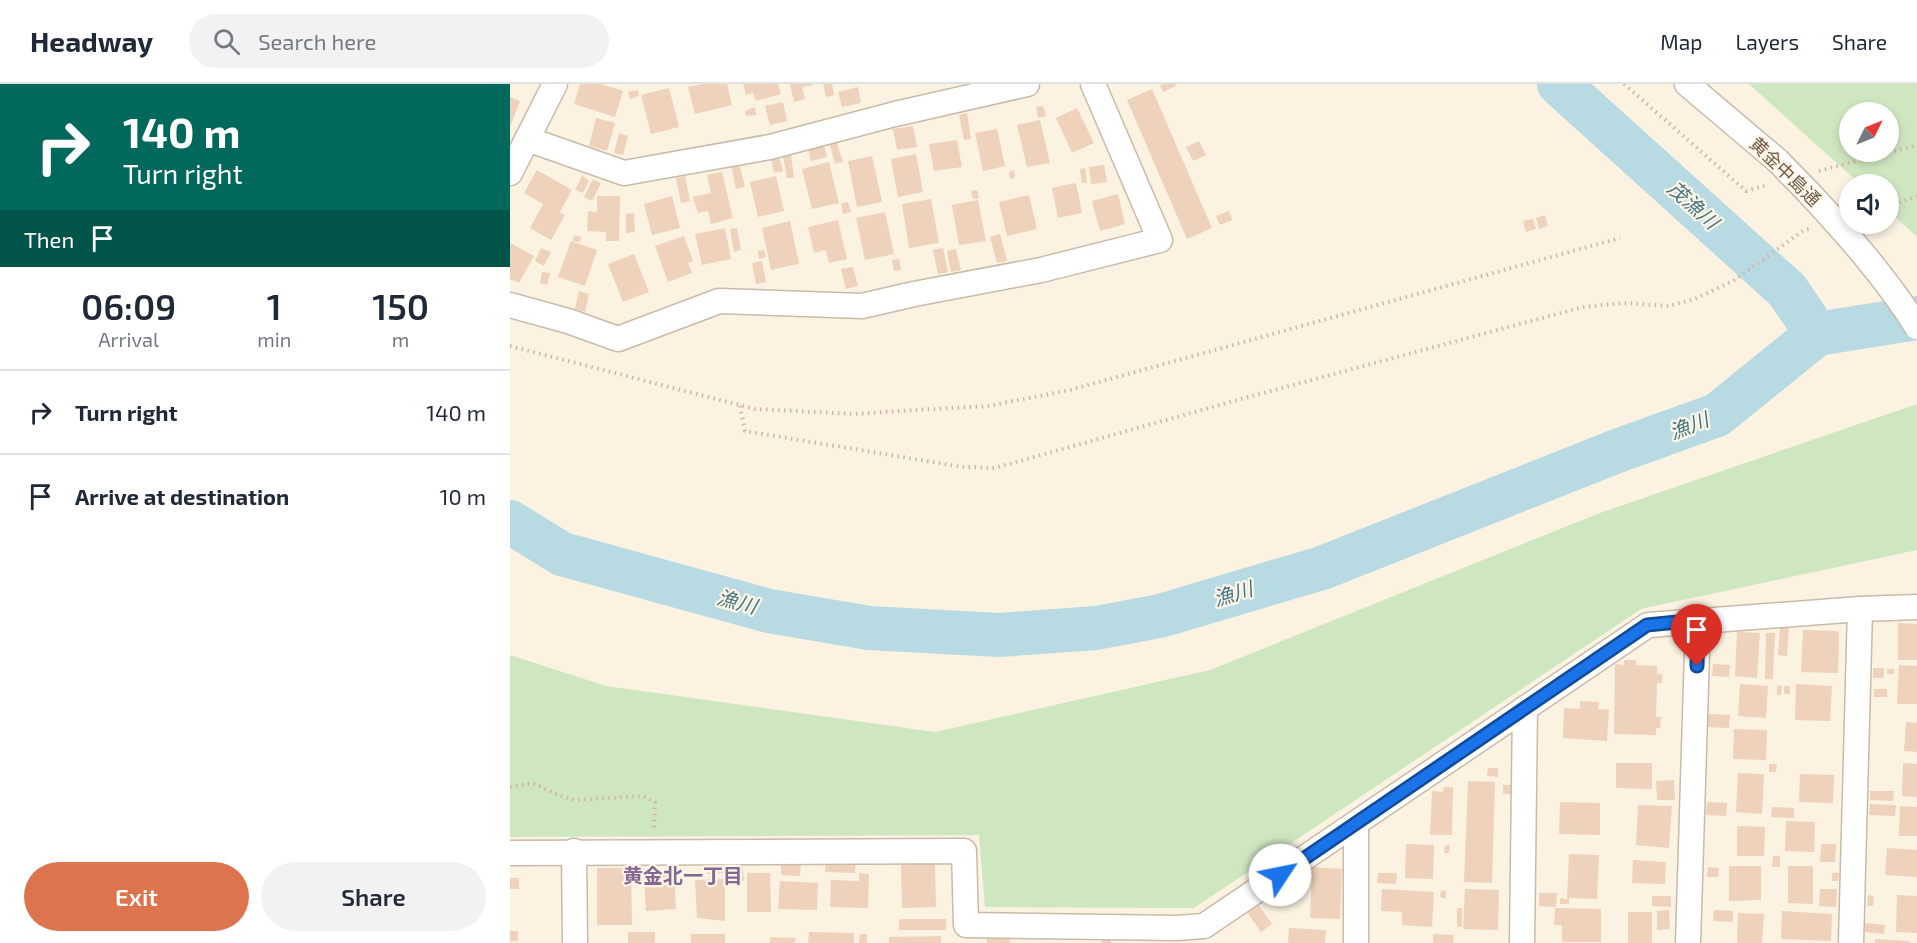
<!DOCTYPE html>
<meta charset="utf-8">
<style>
:root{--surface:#fff;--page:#f2f2f3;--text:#1f2937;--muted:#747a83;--line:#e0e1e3;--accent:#de744d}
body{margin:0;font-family:"Exo 2","Noto Sans JP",sans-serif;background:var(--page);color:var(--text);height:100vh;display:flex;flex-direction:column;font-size:22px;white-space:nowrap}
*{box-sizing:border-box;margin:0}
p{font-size:20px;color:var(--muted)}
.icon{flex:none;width:33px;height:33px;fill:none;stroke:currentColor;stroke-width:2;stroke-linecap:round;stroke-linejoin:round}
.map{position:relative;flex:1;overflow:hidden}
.side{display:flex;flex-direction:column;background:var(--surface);width:510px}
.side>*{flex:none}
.guide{background:#00695c;color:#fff;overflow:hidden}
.needle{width:39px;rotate:47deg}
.tools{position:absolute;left:1329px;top:18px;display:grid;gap:12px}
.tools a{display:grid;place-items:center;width:60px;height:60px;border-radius:50%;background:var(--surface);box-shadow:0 3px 9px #0003;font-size:30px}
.pin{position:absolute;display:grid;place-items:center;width:51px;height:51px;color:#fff;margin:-62px -26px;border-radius:50% 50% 50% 0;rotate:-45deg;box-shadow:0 0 6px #0007}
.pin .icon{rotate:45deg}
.me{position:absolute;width:66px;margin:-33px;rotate:56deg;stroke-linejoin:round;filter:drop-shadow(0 0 4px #0008)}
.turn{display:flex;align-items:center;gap:21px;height:126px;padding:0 24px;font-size:27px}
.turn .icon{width:78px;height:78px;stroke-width:2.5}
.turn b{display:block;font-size:42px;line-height:51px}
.then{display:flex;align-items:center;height:57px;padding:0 24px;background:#0003;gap:12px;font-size:22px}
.eta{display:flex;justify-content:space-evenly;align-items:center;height:102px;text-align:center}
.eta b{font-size:36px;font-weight:600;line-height:42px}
.action{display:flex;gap:12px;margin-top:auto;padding:12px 24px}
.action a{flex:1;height:69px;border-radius:36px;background:var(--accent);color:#fff;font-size:24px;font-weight:600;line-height:69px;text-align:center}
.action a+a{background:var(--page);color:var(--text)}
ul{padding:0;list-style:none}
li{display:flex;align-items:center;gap:18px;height:84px;padding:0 24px;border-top:2px solid var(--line)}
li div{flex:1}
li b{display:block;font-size:22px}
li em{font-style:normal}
header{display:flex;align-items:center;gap:36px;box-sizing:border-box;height:84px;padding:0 30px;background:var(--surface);border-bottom:2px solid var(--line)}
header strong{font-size:28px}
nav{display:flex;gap:33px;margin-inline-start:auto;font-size:21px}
.search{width:420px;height:54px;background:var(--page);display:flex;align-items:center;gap:15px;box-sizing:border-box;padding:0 21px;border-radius:33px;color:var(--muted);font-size:22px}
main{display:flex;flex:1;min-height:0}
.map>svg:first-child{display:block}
.green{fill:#cfe7c1;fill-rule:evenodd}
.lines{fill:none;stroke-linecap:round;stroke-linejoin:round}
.river{stroke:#b8dae2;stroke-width:44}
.building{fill:#eed2bb}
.minor-casing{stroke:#cabaa9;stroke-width:27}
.path{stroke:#d3b59f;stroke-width:4;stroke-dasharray:1.5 4.5;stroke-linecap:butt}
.minor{stroke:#fff;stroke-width:24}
.minor-bridge-casing{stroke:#cabaa9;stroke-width:27;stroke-linecap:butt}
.minor-bridge{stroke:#fff;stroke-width:24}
.route-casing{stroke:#114b97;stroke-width:15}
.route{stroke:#1a73e8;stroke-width:10}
.labels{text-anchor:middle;stroke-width:4.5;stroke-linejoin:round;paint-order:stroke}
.street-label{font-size:18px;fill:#70594a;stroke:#fef6e7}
.water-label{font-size:20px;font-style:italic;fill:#457583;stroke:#fef6e7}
.neighbourhood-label{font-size:20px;font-weight:bold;fill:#866693;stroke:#fef6e7}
</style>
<header>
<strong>Headway</strong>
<div class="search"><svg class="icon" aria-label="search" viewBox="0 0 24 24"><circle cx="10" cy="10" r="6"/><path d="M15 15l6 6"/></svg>Search here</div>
<nav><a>Map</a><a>Layers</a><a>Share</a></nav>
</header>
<main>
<section class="side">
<div class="guide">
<div class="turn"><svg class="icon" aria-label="right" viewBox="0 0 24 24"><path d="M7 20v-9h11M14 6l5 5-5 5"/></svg><div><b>140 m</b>Turn right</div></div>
<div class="then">Then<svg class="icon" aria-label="arrive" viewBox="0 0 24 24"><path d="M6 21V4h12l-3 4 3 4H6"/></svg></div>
</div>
<div class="eta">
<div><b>06:09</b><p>Arrival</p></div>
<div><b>1</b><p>min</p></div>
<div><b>150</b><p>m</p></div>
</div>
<ul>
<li><svg class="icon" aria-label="right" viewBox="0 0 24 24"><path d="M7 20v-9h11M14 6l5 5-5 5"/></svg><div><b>Turn right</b></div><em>140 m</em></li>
<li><svg class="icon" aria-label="arrive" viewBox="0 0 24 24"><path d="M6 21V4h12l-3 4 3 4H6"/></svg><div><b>Arrive at destination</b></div><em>10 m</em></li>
</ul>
<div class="action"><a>Exit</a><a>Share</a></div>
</section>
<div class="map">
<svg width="1407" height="859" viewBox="0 0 1407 859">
<rect width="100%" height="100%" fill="#fbf2e2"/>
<g class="green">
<path d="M1239,0H1407V153L1379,127L1378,100H1350ZM1340,28H1378V68H1340Z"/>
<polygon points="1407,320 1407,466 1131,525 684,824 475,823 469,751 0,753 0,571 96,602 425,648 700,586 1090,429"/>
</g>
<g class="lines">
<g class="river">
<polyline points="1049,0 1277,206 1307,250"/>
<polyline points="0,438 52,470 259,527 359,544 489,551 586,544 650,532 812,484 1107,367 1207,331 1307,250 1407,234"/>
</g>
</g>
<g class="building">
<polygon points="70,0 91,0 113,7 105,33 64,20"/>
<polygon points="192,0 217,0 222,21 185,30 178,3"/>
<polygon points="233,0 268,0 271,10 246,17 243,9 236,11"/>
<polygon points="280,0 303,0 304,1 292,3 295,15 284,18"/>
<polygon points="313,0 322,0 324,11 316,13"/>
<polygon points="653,0 665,0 666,2 653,8 650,2"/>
<polygon points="348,3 351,19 332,23 328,8"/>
<polygon points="159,4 169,43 141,50 131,11"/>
<polygon points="642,5 702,144 677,155 617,16"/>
<polygon points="128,6 129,12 120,15 118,8"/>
<polygon points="0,13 10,17 0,43"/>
<polygon points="273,18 277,37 260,41 255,22"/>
<polygon points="533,22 536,32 528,34 526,23"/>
<polygon points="245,23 246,31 236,32 235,27"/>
<polygon points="567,24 584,59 562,69 546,34"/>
<polygon points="457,29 461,55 454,56 449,31"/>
<polygon points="86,34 105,39 97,67 79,62"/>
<polygon points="530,36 540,79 517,83 507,41"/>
<polygon points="403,42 407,63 387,66 383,45"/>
<polygon points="487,45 495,82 473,87 465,49"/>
<polygon points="109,49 118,52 113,71 104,69"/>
<polygon points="447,56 452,83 424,87 419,60"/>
<polygon points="689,57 696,71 683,77 676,63"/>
<polygon points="327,59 333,78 325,80 320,61"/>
<polygon points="314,61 317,73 301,77 298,65"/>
<polygon points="406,70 413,108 388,113 381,75"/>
<polygon points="281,71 284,94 277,94 273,72"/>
<polygon points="362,72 372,118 347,123 338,77"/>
<polygon points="269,73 273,87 264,89 261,75"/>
<polygon points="319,78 329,119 302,125 292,85"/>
<polygon points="229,79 235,103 226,105 221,81"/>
<polygon points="594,81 597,98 581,100 579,83"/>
<polygon points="575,84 577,99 572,99 570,85"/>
<polygon points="27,86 62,106 50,128 55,131 41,156 20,144 33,120 14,109"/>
<polygon points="504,86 505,94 500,95 499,88"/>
<polygon points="212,88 223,134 201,140 198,127 188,129 183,113 201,109 197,91"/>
<polygon points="72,92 79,96 73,109 65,106"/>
<polygon points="175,92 180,117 171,119 166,94"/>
<polygon points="266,92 274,127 248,133 240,98"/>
<polygon points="83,95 91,99 82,117 74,113"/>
<polygon points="566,99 572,129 548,134 542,104"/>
<polygon points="467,106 469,114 463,115 461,107"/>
<polygon points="608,110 615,140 590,147 582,117"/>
<polygon points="519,111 527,145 497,152 489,118"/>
<polygon points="87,112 110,112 109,157 96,157 96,148 77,147 78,127 87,128"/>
<polygon points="162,112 170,144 142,151 134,120"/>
<polygon points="421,115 429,159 399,164 392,120"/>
<polygon points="468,116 476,157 449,161 442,121"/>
<polygon points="338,118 341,128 333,130 331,119"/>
<polygon points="719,127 722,136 710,141 706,132"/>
<polygon points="375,128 384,170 355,176 346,134"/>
<polygon points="124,129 125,148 116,149 116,130"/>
<polygon points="1035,131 1038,142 1029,145 1026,134"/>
<polygon points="1023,135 1026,145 1016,148 1013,137"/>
<polygon points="328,136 337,175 319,179 316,166 304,169 298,143"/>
<polygon points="280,137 289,180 261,186 252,144"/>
<polygon points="215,144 221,175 192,181 185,150"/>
<polygon points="227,144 231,166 224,168 220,145"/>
<polygon points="490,150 497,177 487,179 480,153"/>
<polygon points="64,151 71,153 70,158 63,157"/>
<polygon points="174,152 183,177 178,179 182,189 158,198 145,162"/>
<polygon points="61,157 87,166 75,202 48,193"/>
<polygon points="0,159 24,172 9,199 0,195"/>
<polygon points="31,164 41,168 34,182 25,177"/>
<polygon points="433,164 438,188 428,190 423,166"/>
<polygon points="446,165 451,186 441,188 437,167"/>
<polygon points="254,166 256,173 249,175 248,167"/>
<polygon points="124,170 139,208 113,218 98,180"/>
<polygon points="389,175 391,186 384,187 382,176"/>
<polygon points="252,177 256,198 246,200 242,179"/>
<polygon points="343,183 348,202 336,205 331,185"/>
<polygon points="32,188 40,189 37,201 30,199"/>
<polygon points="69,207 79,210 75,228 65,225"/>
<polygon points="1388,539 1407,540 1407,576 1388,576"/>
<polygon points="1270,542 1279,542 1277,572 1268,571"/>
<polygon points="1293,546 1329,547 1328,589 1291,588"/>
<polygon points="1227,548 1250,549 1247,594 1225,592"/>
<polygon points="1256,549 1265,549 1263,595 1255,595"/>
<polygon points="1114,576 1126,576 1126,581 1147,582 1147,590 1152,590 1152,599 1147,599 1146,633 1151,633 1150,644 1146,644 1146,651 1104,650 1105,580 1114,581"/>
<polygon points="1203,580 1220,581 1219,593 1202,592"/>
<polygon points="1389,581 1407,582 1407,620 1387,620"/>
<rect x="1363" y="584" width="11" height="10"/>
<rect x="1377" y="585" width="7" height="5"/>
<polygon points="1230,600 1258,602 1256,634 1228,632"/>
<polygon points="1286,600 1322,602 1320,637 1285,636"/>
<polygon points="1267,601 1272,602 1271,611 1267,611"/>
<rect x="1274" y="602" width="6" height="8"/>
<rect x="1364" y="605" width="13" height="8"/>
<polygon points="1070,617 1089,618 1088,625 1099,626 1097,657 1053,654 1054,624 1070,625"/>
<polygon points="1198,630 1220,631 1219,644 1198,643"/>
<polygon points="1396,638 1407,639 1407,668 1394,667"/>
<polygon points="1224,645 1257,646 1256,676 1223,675"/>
<polygon points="1106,679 1142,679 1142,705 1106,704"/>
<polygon points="1393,679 1407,680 1407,713 1392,712"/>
<polygon points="1259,680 1267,680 1266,688 1259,688"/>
<polygon points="978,684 988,684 988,693 977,692"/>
<polygon points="1228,689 1254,690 1252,730 1226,728"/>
<polygon points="1290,690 1324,691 1323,719 1289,718"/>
<polygon points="1164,696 1165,716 1147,716 1146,697"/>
<polygon points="958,697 985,698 982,799 954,798"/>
<rect x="993" y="701" width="11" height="9"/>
<polygon points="934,703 943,703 942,751 920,751 922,707 933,708"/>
<polygon points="1360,707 1384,707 1383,717 1360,716"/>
<polygon points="1050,718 1090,719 1090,751 1049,750"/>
<polygon points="1197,718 1217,719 1216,732 1196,731"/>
<polygon points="1360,720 1386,721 1385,732 1359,731"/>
<polygon points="1128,721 1162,722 1159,764 1126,761"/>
<polygon points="1390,722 1407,723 1407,752 1389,752"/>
<polygon points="1262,723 1284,724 1284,734 1261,733"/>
<polygon points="1276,737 1305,738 1304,768 1275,767"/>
<polygon points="1227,742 1255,743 1254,772 1227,772"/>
<polygon points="896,760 924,761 923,795 895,794"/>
<polygon points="1311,760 1326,760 1325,778 1310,778"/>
<polygon points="935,761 940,761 939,769 934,769"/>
<polygon points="1377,764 1407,766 1407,793 1375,791"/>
<polygon points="1059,770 1089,771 1087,815 1059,814 1059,820 1050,820 1050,814 1057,815"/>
<polygon points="1263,772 1270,772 1270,783 1262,783"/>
<polygon points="1123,776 1156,778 1155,800 1122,799"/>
<polygon points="215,777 215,789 197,790 197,778"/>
<polygon points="271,777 291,778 290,792 271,791"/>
<polygon points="316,777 346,778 345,789 315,788"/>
<polygon points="222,778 232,778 234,797 223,797"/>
<polygon points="391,779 425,779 426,823 392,824"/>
<polygon points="1219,782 1251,782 1251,816 1219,817"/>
<polygon points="1278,782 1303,782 1303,820 1278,819"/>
<polygon points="802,783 832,785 830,835 800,834"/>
<polygon points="1198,783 1209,784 1208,793 1197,793"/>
<polygon points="87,784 121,784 122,841 87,841"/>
<polygon points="164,789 166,825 136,827 134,791"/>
<polygon points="237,789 260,789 261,828 237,828"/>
<polygon points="349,789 359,790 358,824 320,823 321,796 349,797"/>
<polygon points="868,789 887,789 886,800 867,799"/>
<polygon points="1322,789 1329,789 1328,797 1322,797"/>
<rect x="0" y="794" width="9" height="11"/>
<polygon points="215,795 215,837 187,834 185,796"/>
<polygon points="270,797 308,799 307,826 268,825"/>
<polygon points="872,805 924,808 922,843 892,841 892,828 871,827"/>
<polygon points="955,805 989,806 988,846 953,845"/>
<polygon points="1310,805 1327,805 1326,823 1309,822"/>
<polygon points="931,806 936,807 936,815 930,813"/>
<polygon points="1029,809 1047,809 1046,823 1029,822"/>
<polygon points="1358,811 1364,812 1363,822 1357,822"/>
<polygon points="1387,811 1407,812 1407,849 1386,848"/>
<polygon points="1142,812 1161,812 1161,823 1142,822"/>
<polygon points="748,820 762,840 751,848 737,828"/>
<rect x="947" y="824" width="5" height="19"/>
<polygon points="1045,824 1091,825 1091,858 1052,858 1052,841 1044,841"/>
<polygon points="1159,826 1160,845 1147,846 1147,827"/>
<polygon points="1204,826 1223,827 1223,838 1203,837"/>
<polygon points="1272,827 1322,830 1321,857 1271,855"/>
<rect x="1118" y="828" width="24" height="31"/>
<polygon points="1228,829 1254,830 1252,859 1227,859"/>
<rect x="389" y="835" width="47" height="11"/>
<polygon points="1355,839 1375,841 1374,850 1355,848"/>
<polygon points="779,844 816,846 815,859 778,859"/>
<rect x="0" y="847" width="8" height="10"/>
<rect x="118" y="848" width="27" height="11"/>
<polygon points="299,848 344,849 344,859 298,859"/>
<rect x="181" y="850" width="34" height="9"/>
<polygon points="350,850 357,850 357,859 349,859"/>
<polygon points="923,850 944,851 943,859 923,859"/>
<polygon points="431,852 431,859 379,859 379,853"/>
<polygon points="260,853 286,854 285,859 260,859"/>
<polygon points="477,854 500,855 500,859 477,859"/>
<polygon points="592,854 601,855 601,859 591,859"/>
<polygon points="1365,855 1399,857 1399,859 1365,859"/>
</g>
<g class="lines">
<defs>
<g id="minor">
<polyline points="1177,0 1268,77 1300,110"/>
<polyline points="17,55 114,89 260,63 385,30 517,0"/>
<polyline points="0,89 45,0"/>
<polyline points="0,221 58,237 108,255 209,217 352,222 404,210 531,186 650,156 583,0"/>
<polyline points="846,740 846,859"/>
<polyline points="64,767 65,859"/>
<polyline points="0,769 454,767 456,841 666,844 694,842 1138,541 1350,525 1407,523"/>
<polyline points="1012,859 1015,624"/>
<polyline points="1178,859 1188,536"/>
<polyline points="1341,859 1350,525"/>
</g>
</defs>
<use href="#minor" class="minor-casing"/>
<g class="path">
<polyline points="1114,0 1236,107 1258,101"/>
<polyline points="1309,87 1407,61"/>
<polyline points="1378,123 1407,112"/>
<polyline points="0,262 245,325 344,330 406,326 478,322 560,306 1110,154"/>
<polyline points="230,322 235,347 453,383 485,384 720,318 1073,223 1114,219 1159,222 1185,215 1223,197 1294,146 1299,145"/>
<polyline points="0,703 23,699 46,710 64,716 132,712 145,718 144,747"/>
</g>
<use href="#minor" class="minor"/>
<defs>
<path id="minor-bridge" d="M1300,110C1339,152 1376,194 1407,243"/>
</defs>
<use href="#minor-bridge" class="minor-bridge-casing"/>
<use href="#minor-bridge" class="minor-bridge"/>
</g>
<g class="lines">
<defs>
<polyline id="route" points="770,791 1137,541 1188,536 1187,582"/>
</defs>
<use href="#route" class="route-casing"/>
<use href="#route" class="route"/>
</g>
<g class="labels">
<g class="street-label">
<text transform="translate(1275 88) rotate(44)" y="6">黄金中島通</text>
</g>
<g class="water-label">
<text transform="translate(1183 121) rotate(42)" y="7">茂漁川</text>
<text transform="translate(1179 342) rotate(-21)" y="7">漁川</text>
<text transform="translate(723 510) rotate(-17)" y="7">漁川</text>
<text transform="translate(227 518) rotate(15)" y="7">漁川</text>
</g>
<g class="neighbourhood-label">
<text x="173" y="799">黄金北一丁目</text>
</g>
</g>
</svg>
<div class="tools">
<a><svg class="needle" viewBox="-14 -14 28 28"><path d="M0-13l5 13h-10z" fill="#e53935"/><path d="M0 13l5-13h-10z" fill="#747a83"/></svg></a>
<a><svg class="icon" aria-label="sound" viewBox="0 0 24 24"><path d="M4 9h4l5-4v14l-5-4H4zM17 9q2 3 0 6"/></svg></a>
</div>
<div class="pin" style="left:1187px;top:582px;background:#d93025"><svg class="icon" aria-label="arrive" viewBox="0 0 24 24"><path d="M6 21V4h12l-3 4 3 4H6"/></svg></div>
<svg class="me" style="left:770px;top:791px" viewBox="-20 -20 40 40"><circle r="19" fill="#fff"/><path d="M0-13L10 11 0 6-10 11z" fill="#1a73e8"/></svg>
</div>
</main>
